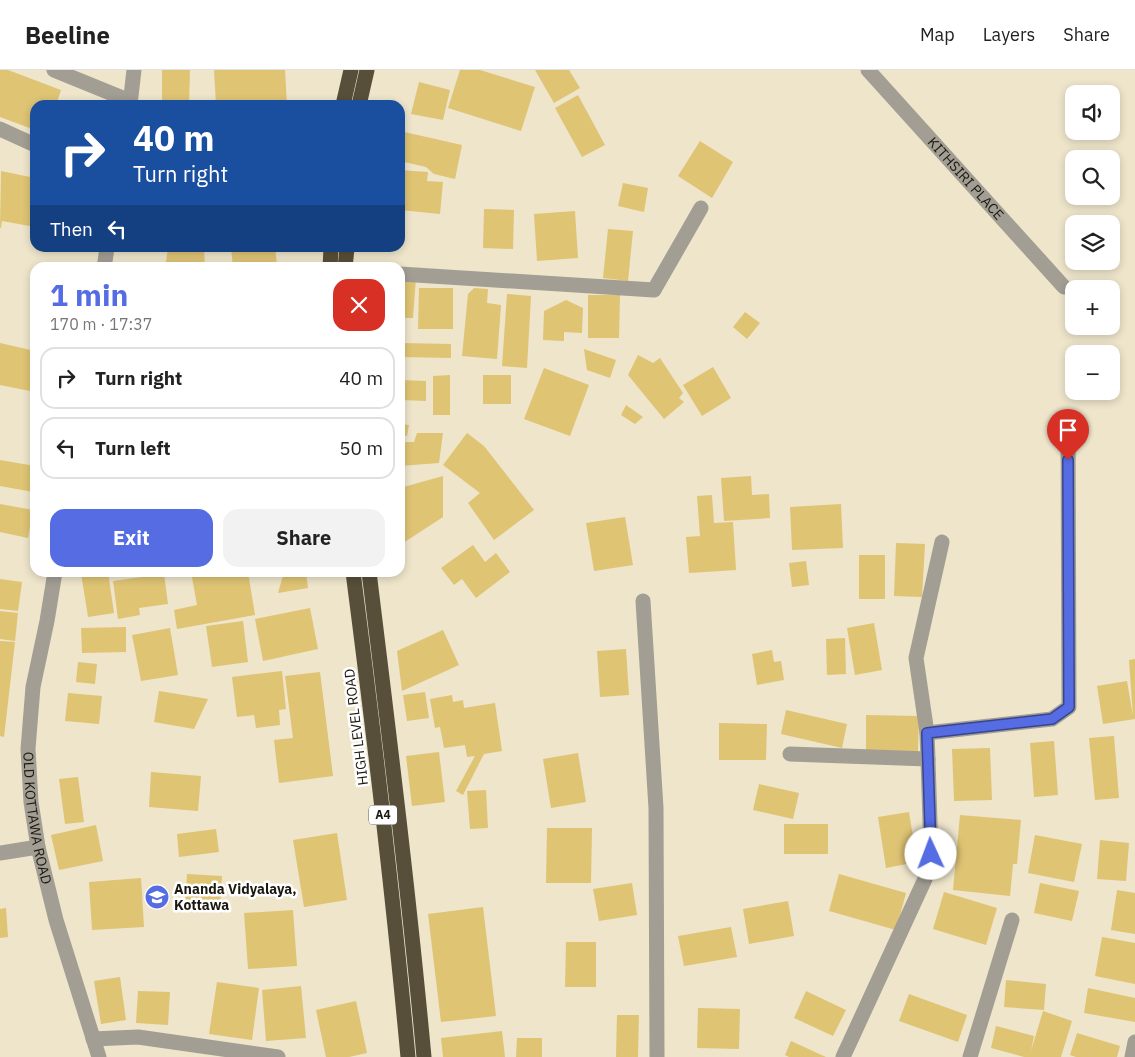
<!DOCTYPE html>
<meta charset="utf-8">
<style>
:root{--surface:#fff;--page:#f2f2f2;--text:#222;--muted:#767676;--line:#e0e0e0;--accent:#556ce2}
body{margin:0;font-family:"IBM Plex Sans",sans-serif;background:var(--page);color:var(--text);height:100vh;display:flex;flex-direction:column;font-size:19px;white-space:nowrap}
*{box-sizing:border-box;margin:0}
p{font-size:16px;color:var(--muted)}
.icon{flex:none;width:28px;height:28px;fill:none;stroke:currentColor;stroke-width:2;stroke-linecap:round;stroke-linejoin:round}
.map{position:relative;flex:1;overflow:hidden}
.sheet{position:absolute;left:30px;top:192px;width:375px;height:315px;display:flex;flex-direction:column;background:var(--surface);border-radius:15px;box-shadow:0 2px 8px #0003}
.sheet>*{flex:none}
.top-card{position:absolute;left:30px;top:30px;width:375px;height:152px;border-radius:15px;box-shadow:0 2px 8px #0003;background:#1a4fa0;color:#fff;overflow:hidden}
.buttons{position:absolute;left:1065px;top:15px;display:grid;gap:10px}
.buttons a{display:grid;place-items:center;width:55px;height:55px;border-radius:10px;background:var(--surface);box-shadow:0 2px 8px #0003;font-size:25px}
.pin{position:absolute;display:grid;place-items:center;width:42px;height:42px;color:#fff;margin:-51px -21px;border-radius:50% 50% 50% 0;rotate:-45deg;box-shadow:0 0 5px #0007}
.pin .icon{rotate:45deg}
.me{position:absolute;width:55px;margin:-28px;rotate:358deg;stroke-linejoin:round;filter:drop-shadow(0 0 4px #0008)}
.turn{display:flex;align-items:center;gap:18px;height:105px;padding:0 20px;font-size:22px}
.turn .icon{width:65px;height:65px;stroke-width:2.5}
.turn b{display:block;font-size:35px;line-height:42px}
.then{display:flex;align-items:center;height:48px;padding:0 20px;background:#0003;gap:10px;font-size:19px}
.round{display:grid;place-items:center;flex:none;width:52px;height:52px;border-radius:15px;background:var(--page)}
.headline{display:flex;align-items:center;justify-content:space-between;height:85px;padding:0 20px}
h1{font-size:30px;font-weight:800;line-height:38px;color:var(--accent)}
.button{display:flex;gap:10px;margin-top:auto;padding:10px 20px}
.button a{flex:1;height:58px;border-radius:15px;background:var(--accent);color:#fff;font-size:20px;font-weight:800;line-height:58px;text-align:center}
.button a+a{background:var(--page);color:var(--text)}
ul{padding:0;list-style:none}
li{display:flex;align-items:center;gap:15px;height:62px;margin:0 10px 8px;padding:0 10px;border:2px solid var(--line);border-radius:15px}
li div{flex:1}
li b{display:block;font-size:19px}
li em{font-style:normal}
header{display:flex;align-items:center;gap:30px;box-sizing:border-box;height:70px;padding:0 25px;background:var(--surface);border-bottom:1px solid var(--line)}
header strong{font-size:24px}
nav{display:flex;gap:28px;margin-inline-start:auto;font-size:18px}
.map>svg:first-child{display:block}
.building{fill:#dfc474}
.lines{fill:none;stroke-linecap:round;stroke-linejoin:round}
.minor{stroke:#a29e94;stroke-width:15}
.highway{stroke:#574f39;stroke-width:15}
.route-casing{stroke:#374693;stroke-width:12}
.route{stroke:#556ce2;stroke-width:9}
.labels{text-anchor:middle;stroke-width:5;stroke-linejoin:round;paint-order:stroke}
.shield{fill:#fff;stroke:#605e58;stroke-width:1}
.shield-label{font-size:12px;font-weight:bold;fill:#1c1910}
.street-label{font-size:14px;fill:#1c1910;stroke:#fff}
.poi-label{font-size:14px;font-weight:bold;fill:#1c1910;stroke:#fff;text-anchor:start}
</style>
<header>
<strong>Beeline</strong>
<nav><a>Map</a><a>Layers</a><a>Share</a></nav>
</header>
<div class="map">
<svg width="1135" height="987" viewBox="0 0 1135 987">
<rect width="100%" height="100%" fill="#eee5cb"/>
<g class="building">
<polygon points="0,0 8,0 61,20 56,35 35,35 35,60 0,47"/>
<polygon points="162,0 190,0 189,35 162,35"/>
<polygon points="214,0 285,0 287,35 216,35"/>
<polygon points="460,0 480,0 535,17 521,61 448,38"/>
<polygon points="535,0 569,0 580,18 554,33"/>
<polygon points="419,12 450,20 443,50 411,44"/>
<polygon points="578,25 605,75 582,87 555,38"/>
<polygon points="400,61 462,75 455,109 434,104 426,97 400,91"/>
<polygon points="700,71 733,92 712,128 678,106"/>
<polygon points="400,100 428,102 427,111 443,112 440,144 400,140"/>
<polygon points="1,101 35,108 35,157 2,151 1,158 0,158"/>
<polygon points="623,113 648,118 644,142 618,136"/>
<polygon points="484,139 514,140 513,179 483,178"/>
<polygon points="575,141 578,188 537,191 534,144"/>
<polygon points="608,159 633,161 628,211 603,208"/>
<polygon points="168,178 204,178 205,198 165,198"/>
<polygon points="231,178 275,178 277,194 246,198 233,198"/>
<polygon points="400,207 416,208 413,248 400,248"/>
<polygon points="419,218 453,218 453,259 418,259"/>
<polygon points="474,218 488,219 487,233 501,235 497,289 462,286 468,224"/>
<polygon points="507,224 531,226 527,298 502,296"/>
<polygon points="588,225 620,225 619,268 588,268"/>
<polygon points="566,230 583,238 582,263 564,262 564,271 543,270 544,241"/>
<polygon points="745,242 760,253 747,269 733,257"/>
<polygon points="0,273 35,281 35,322 0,315"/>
<polygon points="402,273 451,274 451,288 402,287"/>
<polygon points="584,279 616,290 610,308 587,300"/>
<polygon points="638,285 653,293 660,288 683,323 679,328 684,332 664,349 628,305"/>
<polygon points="713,297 731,328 702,346 683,315"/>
<polygon points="544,298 589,315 570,366 524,349"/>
<polygon points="450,305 450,345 433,345 433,306"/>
<rect x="483" y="305" width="28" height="29"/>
<polygon points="400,310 426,311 426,331 400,330"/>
<polygon points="626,335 643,347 635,354 621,345"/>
<polygon points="400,354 409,355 407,366 400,365"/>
<polygon points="417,363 443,363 439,393 400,396 400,372 414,372"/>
<polygon points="467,363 484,376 534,440 494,470 468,433 480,423 443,395"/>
<polygon points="0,390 35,396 35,412 33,422 0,416"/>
<polygon points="443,406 443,447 400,475 400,418"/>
<polygon points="751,406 752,425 769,424 770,448 724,451 721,408"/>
<polygon points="712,425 714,453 733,452 736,500 689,503 686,467 700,466 697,426"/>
<polygon points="0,434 33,440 28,468 0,462"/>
<polygon points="841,434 843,478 792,480 790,437"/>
<polygon points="625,447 633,495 594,501 586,453"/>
<polygon points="896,473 925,474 922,527 894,526"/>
<polygon points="473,475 485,492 496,483 510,502 476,528 462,509 454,515 441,498"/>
<rect x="859" y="485" width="26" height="44"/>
<polygon points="806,491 809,515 792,517 789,493"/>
<polygon points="86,502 108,502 114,543 88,547 81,503"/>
<polygon points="191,502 248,502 255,545 177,559 174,540 197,535"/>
<polygon points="284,502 306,502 308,518 278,523"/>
<polygon points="164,504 168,534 139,538 140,545 118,549 113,511"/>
<polygon points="0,509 22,512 18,541 0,539"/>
<polygon points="310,538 318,579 263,591 255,549"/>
<polygon points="0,541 18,543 15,571 0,569"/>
<polygon points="243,551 248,592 212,597 206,556"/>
<polygon points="874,553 882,600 855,605 847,558"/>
<polygon points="126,557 126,582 82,583 81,558"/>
<polygon points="170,558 178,605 141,611 132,565"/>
<polygon points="443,560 459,595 402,621 397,581"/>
<polygon points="845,568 846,604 827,605 826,569"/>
<polygon points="0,571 15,572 4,667 0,666"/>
<polygon points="626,579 629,625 600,627 597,581"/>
<polygon points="772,580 774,592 781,591 784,610 757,615 752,584"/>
<polygon points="1135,589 1135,649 1103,654 1097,616 1127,611 1133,646 1129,590"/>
<polygon points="78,592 97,594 95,614 76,612"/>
<polygon points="282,601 286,639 279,640 280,655 256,658 254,645 237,647 232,607"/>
<polygon points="320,602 333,706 279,713 274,670 293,668 285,606"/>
<polygon points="159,621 208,629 194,659 154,652"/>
<polygon points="425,622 429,648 407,651 403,625"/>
<polygon points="68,623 102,626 99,654 65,651"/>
<polygon points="452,625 453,632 463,630 464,638 495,633 502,681 484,684 463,725 456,721 475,686 467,687 465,675 444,678 440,657 435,658 430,629"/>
<polygon points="786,640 847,654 842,678 781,664"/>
<polygon points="866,645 919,646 918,682 866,681"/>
<polygon points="719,653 767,654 766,690 719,690"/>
<polygon points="1114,666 1119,728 1095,730 1089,668"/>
<polygon points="1054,671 1058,725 1034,727 1030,673"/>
<polygon points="990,678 992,730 954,731 952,679"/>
<polygon points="439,682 445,732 412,736 406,686"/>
<polygon points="578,683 586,732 551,738 543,689"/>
<polygon points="151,702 201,706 198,741 149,737"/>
<polygon points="78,707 84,752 65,754 59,709"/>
<polygon points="759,714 799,723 793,749 753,740"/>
<polygon points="486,720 488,758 470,759 467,721"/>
<polygon points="909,742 917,792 886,798 878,747"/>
<polygon points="960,745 1021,750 1017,794 1013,794 1010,826 953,820"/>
<rect x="784" y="754" width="44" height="30"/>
<polygon points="96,755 103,791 59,800 51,765"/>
<polygon points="547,758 592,758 591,813 546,813"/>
<polygon points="216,759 219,782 179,787 177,764"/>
<polygon points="337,763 347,830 304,837 293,770"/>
<polygon points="1035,765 1082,774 1074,812 1028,803"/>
<polygon points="1100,770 1129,773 1126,811 1097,809"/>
<polygon points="187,804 222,806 220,836 185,834"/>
<polygon points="839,804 906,823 896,860 829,841"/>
<polygon points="141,808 144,857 92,860 89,812"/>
<polygon points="632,813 637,845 599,851 593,819"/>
<polygon points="1040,813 1079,821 1072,851 1034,843"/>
<polygon points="1117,820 1135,823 1135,864 1111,860"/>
<polygon points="944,822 997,838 986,875 933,859"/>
<polygon points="788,831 794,866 749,874 743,839"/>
<polygon points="483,837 496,946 441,952 428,844"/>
<polygon points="6,838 8,867 0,868 0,839"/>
<polygon points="293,840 297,896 248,899 244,843"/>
<polygon points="731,857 737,887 684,896 678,866"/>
<polygon points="1102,867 1135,873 1135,914 1095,906"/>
<polygon points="566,872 596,872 596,917 565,917"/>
<polygon points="120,907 126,950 101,954 94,911"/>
<polygon points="1006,910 1046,914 1044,940 1004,937"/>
<polygon points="217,912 259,918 252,970 209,964"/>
<polygon points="301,916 306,968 266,971 262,920"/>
<polygon points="1088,918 1135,928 1135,952 1084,943"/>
<polygon points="138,921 170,922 168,955 136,953"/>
<polygon points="806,921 846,940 833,966 794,948"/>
<polygon points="909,924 967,945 958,972 899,951"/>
<polygon points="356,931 367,983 349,987 326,987 316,940"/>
<polygon points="698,938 740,939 739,979 697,978"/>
<polygon points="1043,941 1072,951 1061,987 1024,987 991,978 996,956 1034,966 1031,981"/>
<polygon points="617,945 639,945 638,987 616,987"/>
<polygon points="502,961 505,987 443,987 441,968"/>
<polygon points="1077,963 1120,976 1117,987 1076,987 1070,985"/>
<polygon points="517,968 542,968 542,987 516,987"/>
<polygon points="791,971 826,987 789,987 785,985"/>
</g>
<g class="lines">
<g class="minor">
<polyline points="54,0 130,31"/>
<path id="s1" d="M868,0L1064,217"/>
<polyline points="130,35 134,0"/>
<polyline points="0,59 35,75"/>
<polyline points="104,198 107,178"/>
<polyline points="400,204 654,220 701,138"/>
<path id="s2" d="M55,502L47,551L33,617L28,679L31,732L38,777L56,850L99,987"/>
<polyline points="643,531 656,738 657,987"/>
<polyline points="927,663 1052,649 1069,637 1068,352"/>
<polyline points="790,684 928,689"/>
<polyline points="0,783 38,777"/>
<polyline points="93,969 138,967 278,987"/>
<polyline points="843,987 925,809 931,784 928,689 927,663 916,588 942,472"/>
<polyline points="970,987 1012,850"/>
<polyline points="1132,987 1135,972"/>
</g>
<g class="highway">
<polyline points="343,35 351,0"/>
<polyline points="359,35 367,0"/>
<polyline points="330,198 331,178"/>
<polyline points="345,198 347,178"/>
<path d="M353,502C374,664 393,825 408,987"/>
<path d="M369,502C389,664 409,825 424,987"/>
</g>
</g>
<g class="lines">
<defs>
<polyline id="route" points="931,784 927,663 1052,649 1069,637 1068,390"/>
</defs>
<use href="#route" class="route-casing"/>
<use href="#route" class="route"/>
</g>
<defs>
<symbol id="school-disc" viewBox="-11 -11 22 22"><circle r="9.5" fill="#556ce2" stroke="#fff"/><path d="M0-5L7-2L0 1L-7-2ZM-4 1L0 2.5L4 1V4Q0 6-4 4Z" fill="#fff"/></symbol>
</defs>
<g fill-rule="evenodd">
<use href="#school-disc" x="143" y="813" width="28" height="28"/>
</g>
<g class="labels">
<rect class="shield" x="369" y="735.5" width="28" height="19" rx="4"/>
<g class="shield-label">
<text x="383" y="749">A4</text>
</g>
<g class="street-label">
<text dy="5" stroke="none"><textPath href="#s1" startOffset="146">KITHSIRI PLACE</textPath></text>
<text transform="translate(356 657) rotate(-97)" y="5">HIGH LEVEL ROAD</text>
<text dy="5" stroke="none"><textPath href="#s2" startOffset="249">OLD KOTTAWA ROAD</textPath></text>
</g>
<g class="poi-label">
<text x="174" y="824">Ananda Vidyalaya,<tspan x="174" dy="16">Kottawa</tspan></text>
</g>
</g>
</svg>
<div class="buttons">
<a><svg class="icon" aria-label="sound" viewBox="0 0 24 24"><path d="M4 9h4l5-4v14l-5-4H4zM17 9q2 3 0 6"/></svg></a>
<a><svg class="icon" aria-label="search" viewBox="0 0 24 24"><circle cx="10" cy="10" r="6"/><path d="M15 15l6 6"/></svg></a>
<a><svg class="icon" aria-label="layers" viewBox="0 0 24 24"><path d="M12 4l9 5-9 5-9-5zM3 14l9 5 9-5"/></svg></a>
<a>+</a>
<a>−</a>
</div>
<div class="pin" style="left:1068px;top:390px;background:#d93025"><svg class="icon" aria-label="arrive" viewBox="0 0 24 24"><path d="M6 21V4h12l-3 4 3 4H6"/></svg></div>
<svg class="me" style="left:931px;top:784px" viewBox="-20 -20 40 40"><circle r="19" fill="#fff"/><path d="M0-13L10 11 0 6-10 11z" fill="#556ce2"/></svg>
<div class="top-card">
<div class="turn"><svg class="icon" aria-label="right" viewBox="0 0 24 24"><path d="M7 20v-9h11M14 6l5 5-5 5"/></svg><div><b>40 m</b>Turn right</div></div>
<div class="then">Then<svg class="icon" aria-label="left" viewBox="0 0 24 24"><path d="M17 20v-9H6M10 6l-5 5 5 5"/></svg></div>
</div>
<section class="sheet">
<div class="headline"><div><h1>1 min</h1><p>170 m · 17:37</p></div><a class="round" style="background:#d93025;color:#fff"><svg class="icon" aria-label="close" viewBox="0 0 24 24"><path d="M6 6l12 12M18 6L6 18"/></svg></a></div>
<ul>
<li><svg class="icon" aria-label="right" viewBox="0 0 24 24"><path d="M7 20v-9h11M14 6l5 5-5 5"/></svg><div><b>Turn right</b></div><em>40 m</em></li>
<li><svg class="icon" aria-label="left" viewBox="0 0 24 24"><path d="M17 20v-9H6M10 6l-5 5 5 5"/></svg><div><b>Turn left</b></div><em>50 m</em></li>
</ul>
<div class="button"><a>Exit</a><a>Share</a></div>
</section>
</div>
